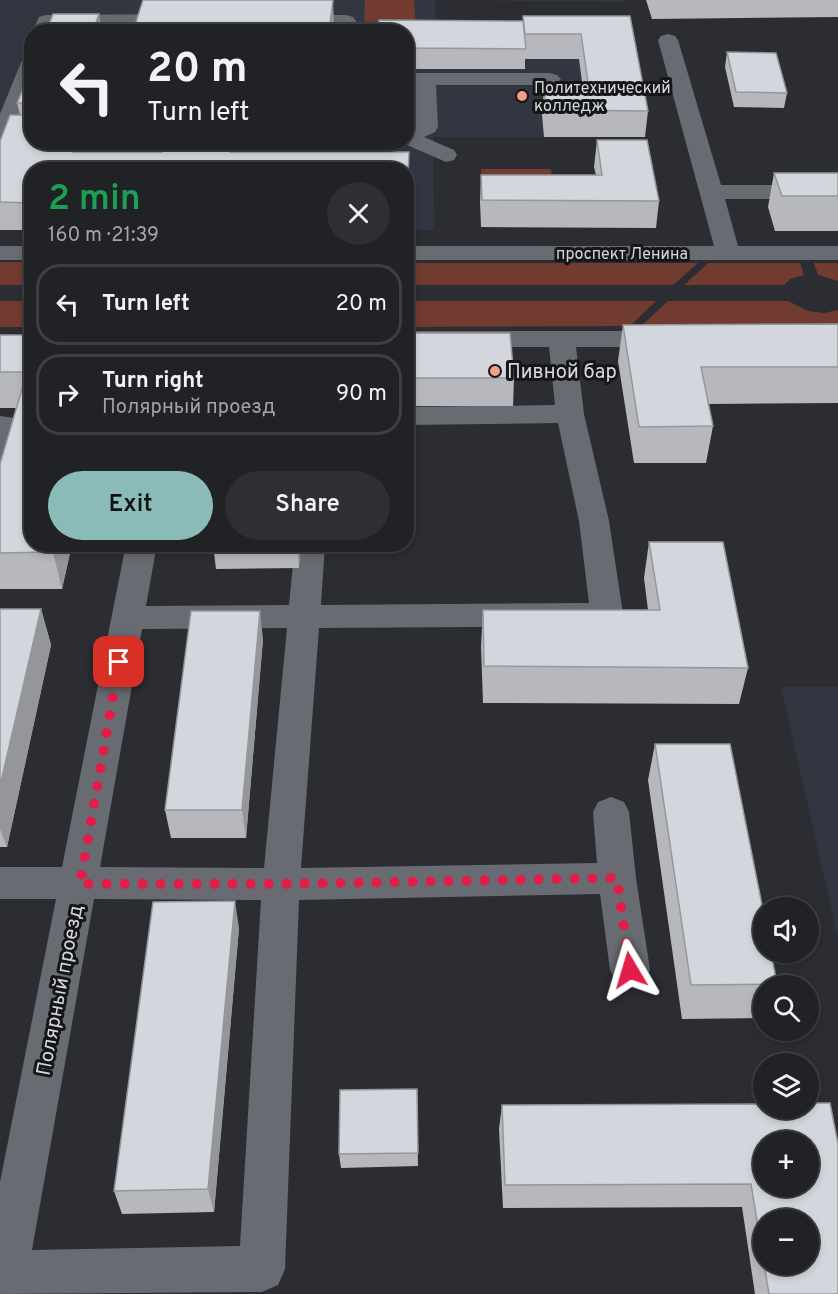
<!DOCTYPE html>
<meta charset="utf-8">
<style>
:root{--surface:#202226;--page:#2d2f32;--text:#f1f3f6;--muted:#a2a4a7;--line:#3d3f43;--accent:#8bbbb9}
body{margin:0;font-family:Overpass,sans-serif;background:var(--page);color:var(--text);height:100vh;display:flex;flex-direction:column;font-size:22px;white-space:nowrap}
*{box-sizing:border-box;margin:0}
p{font-size:20px;color:var(--muted)}
.icon{flex:none;width:33px;height:33px;fill:none;stroke:currentColor;stroke-width:2;stroke-linecap:round;stroke-linejoin:round}
.map{position:relative;flex:1;overflow:hidden}
.sheet{position:absolute;left:24px;top:162px;width:390px;height:390px;display:flex;flex-direction:column;background:var(--surface);border-radius:24px;box-shadow:0 3px 9px #0003,0 0 0 2px var(--line)}
.sheet>*{flex:none}
.hud{position:absolute;left:24px;top:24px;width:390px;height:126px;border-radius:24px;box-shadow:0 3px 9px #0003,0 0 0 2px var(--line);background:#202226;color:var(--text);overflow:hidden}
.fabs{position:absolute;left:753px;top:897px;display:grid;gap:12px}
.fabs a{display:grid;place-items:center;width:66px;height:66px;border-radius:50%;background:var(--surface);box-shadow:0 3px 9px #0003,0 0 0 2px var(--line);font-size:30px}
.pin{position:absolute;display:grid;place-items:center;width:51px;height:51px;color:#fff;margin:-26px;border-radius:12px;box-shadow:0 3px 9px #0006}
.me{position:absolute;width:66px;margin:-33px;rotate:353deg;stroke-linejoin:round;filter:drop-shadow(0 0 4px #0008)}
.turn{display:flex;align-items:center;gap:21px;height:126px;padding:0 24px;font-size:27px}
.turn .icon{width:78px;height:78px;stroke-width:2.5}
.turn b{display:block;font-size:42px;line-height:51px}
.round{display:grid;place-items:center;flex:none;width:63px;height:63px;border-radius:32px;background:var(--page)}
.head{display:flex;align-items:center;justify-content:space-between;height:102px;padding:0 24px}
h1{font-size:36px;font-weight:600;line-height:45px;color:#1e9e55}
.primary-button{display:flex;gap:12px;margin-top:auto;padding:12px 24px}
.primary-button a{flex:1;height:69px;border-radius:36px;background:var(--accent);color:#111;font-size:24px;font-weight:600;line-height:69px;text-align:center}
.primary-button a+a{background:var(--page);color:var(--text)}
ul{padding:0;list-style:none}
li{display:flex;align-items:center;gap:18px;height:81px;margin:0 12px 9px;padding:0 12px;border:3px solid var(--line);border-radius:24px}
li div{flex:1}
li b{display:block;font-size:22px}
li em{font-style:normal}
.map>svg:first-child{display:block}
.built{fill:#323641;fill-rule:evenodd}
.green{fill:#723b2f}
.lines{fill:none;stroke-linecap:round;stroke-linejoin:round}
.minor{fill:#696b72;fill-rule:evenodd}
.wall{fill:#b6b8be}
.shaded-wall{fill:#94969b}
.building{fill:#d4d6dd;stroke:#94969b;stroke-width:1.5;fill-rule:evenodd}
.route{stroke:#e11d48;stroke-width:10;stroke-dasharray:0 18}
.poi-dot{fill:#f49e8a;stroke:#151618;stroke-width:2}
.labels{text-anchor:middle;stroke-width:6;stroke-linejoin:round;paint-order:stroke}
.far-poi-label{font-size:16px;fill:#d6d8db;stroke:#151618;text-anchor:start}
.far-street-label{font-size:16px;fill:#d6d8db;stroke:#151618}
.poi-label{font-size:20px;fill:#d6d8db;stroke:#151618;text-anchor:start}
.street-label{font-size:20px;fill:#d6d8db;stroke:#151618}
</style>
<div class="map">
<svg width="838" height="1294" viewBox="0 0 838 1294">
<rect width="100%" height="100%" fill="#2b2d33"/>
<g class="built">
<path d="M0,0H625V2L435,0L437,40L627,41L645,137H433L434,230H407L406,170H32L0,230ZM32,32H406V142H32Z"/>
<polygon points="781,687 838,687 838,938"/>
</g>
<g class="green">
<polygon points="365,0 414,0 416,29 364,29"/>
<polygon points="481,169 551,169 553,186 482,186"/>
<rect x="0" y="262" width="31" height="23"/>
<polygon points="407,263 698,263 673,285 407,285"/>
<polygon points="708,263 800,263 804,275 790,279 784,285 684,285"/>
<polygon points="814,263 838,263 838,281 818,275"/>
<rect x="0" y="301" width="31" height="26"/>
<polygon points="406,301 656,301 630,326 407,327"/>
<polygon points="668,301 788,301 808,311 824,313 838,310 838,326 641,326"/>
</g>
<g class="lines">
<g class="minor">
<polygon points="202,0 222,0 213,24 54,27 52,32 32,32 39,17 46,15 198,14"/>
<polygon points="289,15 346,15 353,17 356,21 356,32 336,32 336,27 282,25 279,21 282,17"/>
<polygon points="668,34 675,36 678,40 721,185 838,185 838,199 725,199 738,246 838,246 838,260 406,260 406,246 714,246 658,40 661,36"/>
<polygon points="32,54 32,89 11,142 8,147 0,149 0,114 22,60 25,56"/>
<polygon points="406,73 550,73 557,75 561,79 557,83 550,85 436,85 438,127 435,132 424,137 454,150 457,155 454,160 446,162 400,142 406,142 406,129 416,124 415,85 406,85"/>
<rect x="0" y="246" width="32" height="14"/>
<path d="M406,331H666L675,333L679,339L675,345L666,347H576L584,414L609,521L623,614L618,622L607,626L319,628L301,868L597,863L593,812L598,802L611,797L624,802L629,812L636,878L650,970L644,982L630,988L616,982L610,970L600,894L299,900L285,1269L278,1285L262,1292L0,1294V1182L56,899H0V867H62L126,544H157L146,606L289,605L295,544H325L321,605L589,603L579,521L558,423L406,425V407L555,405L549,347H406ZM287,628L264,868L100,867L142,629ZM94,899L261,900L240,1246L32,1250Z"/>
<polygon points="0,416 23,419 27,425 15,472 10,479 0,482"/>
</g>
</g>
<g class="wall">
<polygon points="646,0 838,0 838,17 652,19"/>
<polygon points="523,16 630,16 648,111 645,137 544,137 542,115 544,89 583,89 579,59 525,59 525,69 406,69 406,32 523,21"/>
<polygon points="727,52 787,93 784,108 734,107 725,67"/>
<polygon points="32,67 32,142 87,152 162,152 238,145 237,152 409,152 408,229 406,229 406,170 32,170 32,230 0,230 0,141 20,115 17,103"/>
<polygon points="597,140 659,201 656,228 481,227 480,202 481,175 596,175 594,167"/>
<polygon points="774,173 838,173 838,231 775,231 768,207"/>
<polygon points="838,324 838,403 708,404 713,426 706,463 634,463 618,361 623,325"/>
<polygon points="406,333 514,378 513,406 406,406"/>
<polygon points="0,335 32,335 72,544 62,589 0,589 0,464 16,408 0,408"/>
<polygon points="649,542 748,668 739,704 483,703 481,646 483,610 648,610 644,578"/>
<polygon points="213,544 300,544 299,568 216,569"/>
<polygon points="0,609 41,609 51,645 7,847 0,847"/>
<polygon points="263,639 246,838 171,838 165,810"/>
<polygon points="655,744 777,984 777,986 764,986 764,1018 682,1019 648,780"/>
<polygon points="239,928 214,1212 122,1214 114,1191"/>
<polygon points="417,1089 418,1166 341,1168 339,1154"/>
<polygon points="764,1104 838,1294 755,1294 742,1207 503,1208 499,1129 502,1105"/>
</g>
<g class="shaded-wall">
<polygon points="333,0 334,24 333,32 329,32"/>
<polygon points="99,14 102,32 93,31"/>
<polygon points="77,142 90,142 81,170 73,152"/>
<polygon points="232,142 238,142 234,170 230,152"/>
<polygon points="409,152 409,179 408,229 407,202"/>
<polygon points="55,544 72,544 62,589 53,552"/>
<polygon points="297,544 300,544 299,568"/>
<polygon points="41,609 51,645 7,847 0,829 0,786"/>
<polygon points="260,611 263,639 246,838 242,810"/>
<polygon points="235,901 239,928 214,1212 208,1189"/>
</g>
<g class="building">
<polygon points="143,0 333,0 329,32 46,32 53,14 99,14 93,31 133,31"/>
<polygon points="523,16 630,16 648,111 546,110 544,89 589,89 581,34 525,34"/>
<polygon points="379,20 523,21 526,49 406,48 406,32 378,32"/>
<polygon points="727,52 776,53 787,93 736,92"/>
<polygon points="32,67 32,103 17,103"/>
<polygon points="32,110 32,142 77,142 73,152 162,152 165,142 232,142 230,152 409,152 407,202 406,202 406,170 32,170 32,203 0,202 0,141 10,115 29,115"/>
<polygon points="597,140 647,140 659,201 482,200 481,175 602,175"/>
<polygon points="774,173 838,173 838,196 782,196"/>
<polygon points="838,324 838,367 701,367 713,426 639,427 623,325"/>
<polygon points="406,333 510,333 514,378 406,378"/>
<polygon points="0,335 32,335 32,544 55,544 53,552 0,553 0,464 27,372 0,372"/>
<polygon points="649,542 723,542 748,668 484,666 483,610 660,610"/>
<polygon points="0,609 41,609 0,786"/>
<polygon points="191,611 260,611 242,810 165,810"/>
<polygon points="655,744 730,744 764,915 764,952 771,952 777,984 691,985"/>
<polygon points="235,901 208,1189 114,1191 153,902"/>
<polygon points="417,1089 418,1153 339,1154 340,1090"/>
<path d="M808,1103H830L838,1144V1294H769L764,1264H808V1220H764V1263L751,1184L505,1185L502,1105L764,1104V1108H808ZM764,1142H808V1186H764Z"/>
</g>
<g class="lines">
<polyline class="route" points="119,662 80,884 281,884 617,878 630,970"/>
</g>
<g class="poi-dot">
<circle cx="522" cy="96" r="6"/>
<circle cx="495" cy="371" r="6"/>
</g>
<g class="labels">
<g class="far-poi-label">
<text x="534" y="93">Политехнический<tspan x="534" dy="18">колледж</tspan></text>
</g>
<g class="far-street-label">
<text x="622" y="259">проспект Ленина</text>
</g>
<g class="poi-label">
<text x="507" y="378">Пивной бар</text>
</g>
<g class="street-label">
<text transform="translate(59 990) rotate(-79)" y="7">Полярный проезд</text>
</g>
</g>
</svg>
<div class="fabs">
<a><svg class="icon" aria-label="sound" viewBox="0 0 24 24"><path d="M4 9h4l5-4v14l-5-4H4zM17 9q2 3 0 6"/></svg></a>
<a><svg class="icon" aria-label="search" viewBox="0 0 24 24"><circle cx="10" cy="10" r="6"/><path d="M15 15l6 6"/></svg></a>
<a><svg class="icon" aria-label="layers" viewBox="0 0 24 24"><path d="M12 4l9 5-9 5-9-5zM3 14l9 5 9-5"/></svg></a>
<a>+</a>
<a>−</a>
</div>
<div class="pin" style="left:119px;top:662px;background:#d93025"><svg class="icon" aria-label="arrive" viewBox="0 0 24 24"><path d="M6 21V4h12l-3 4 3 4H6"/></svg></div>
<svg class="me" style="left:630px;top:970px" viewBox="-20 -20 40 40"><path d="M0-17L14 15 0 8-14 15z" fill="#e11d48" stroke="#fff" stroke-width="4"/></svg>
<div class="hud">
<div class="turn"><svg class="icon" aria-label="left" viewBox="0 0 24 24"><path d="M17 20v-9H6M10 6l-5 5 5 5"/></svg><div><b>20 m</b>Turn left</div></div>
</div>
<section class="sheet">
<div class="head"><div><h1>2 min</h1><p>160 m · 21:39</p></div><a class="round"><svg class="icon" aria-label="close" viewBox="0 0 24 24"><path d="M6 6l12 12M18 6L6 18"/></svg></a></div>
<ul>
<li><svg class="icon" aria-label="left" viewBox="0 0 24 24"><path d="M17 20v-9H6M10 6l-5 5 5 5"/></svg><div><b>Turn left</b></div><em>20 m</em></li>
<li><svg class="icon" aria-label="right" viewBox="0 0 24 24"><path d="M7 20v-9h11M14 6l5 5-5 5"/></svg><div><b>Turn right</b><p>Полярный проезд</p></div><em>90 m</em></li>
</ul>
<div class="primary-button"><a>Exit</a><a>Share</a></div>
</section>
</div>
